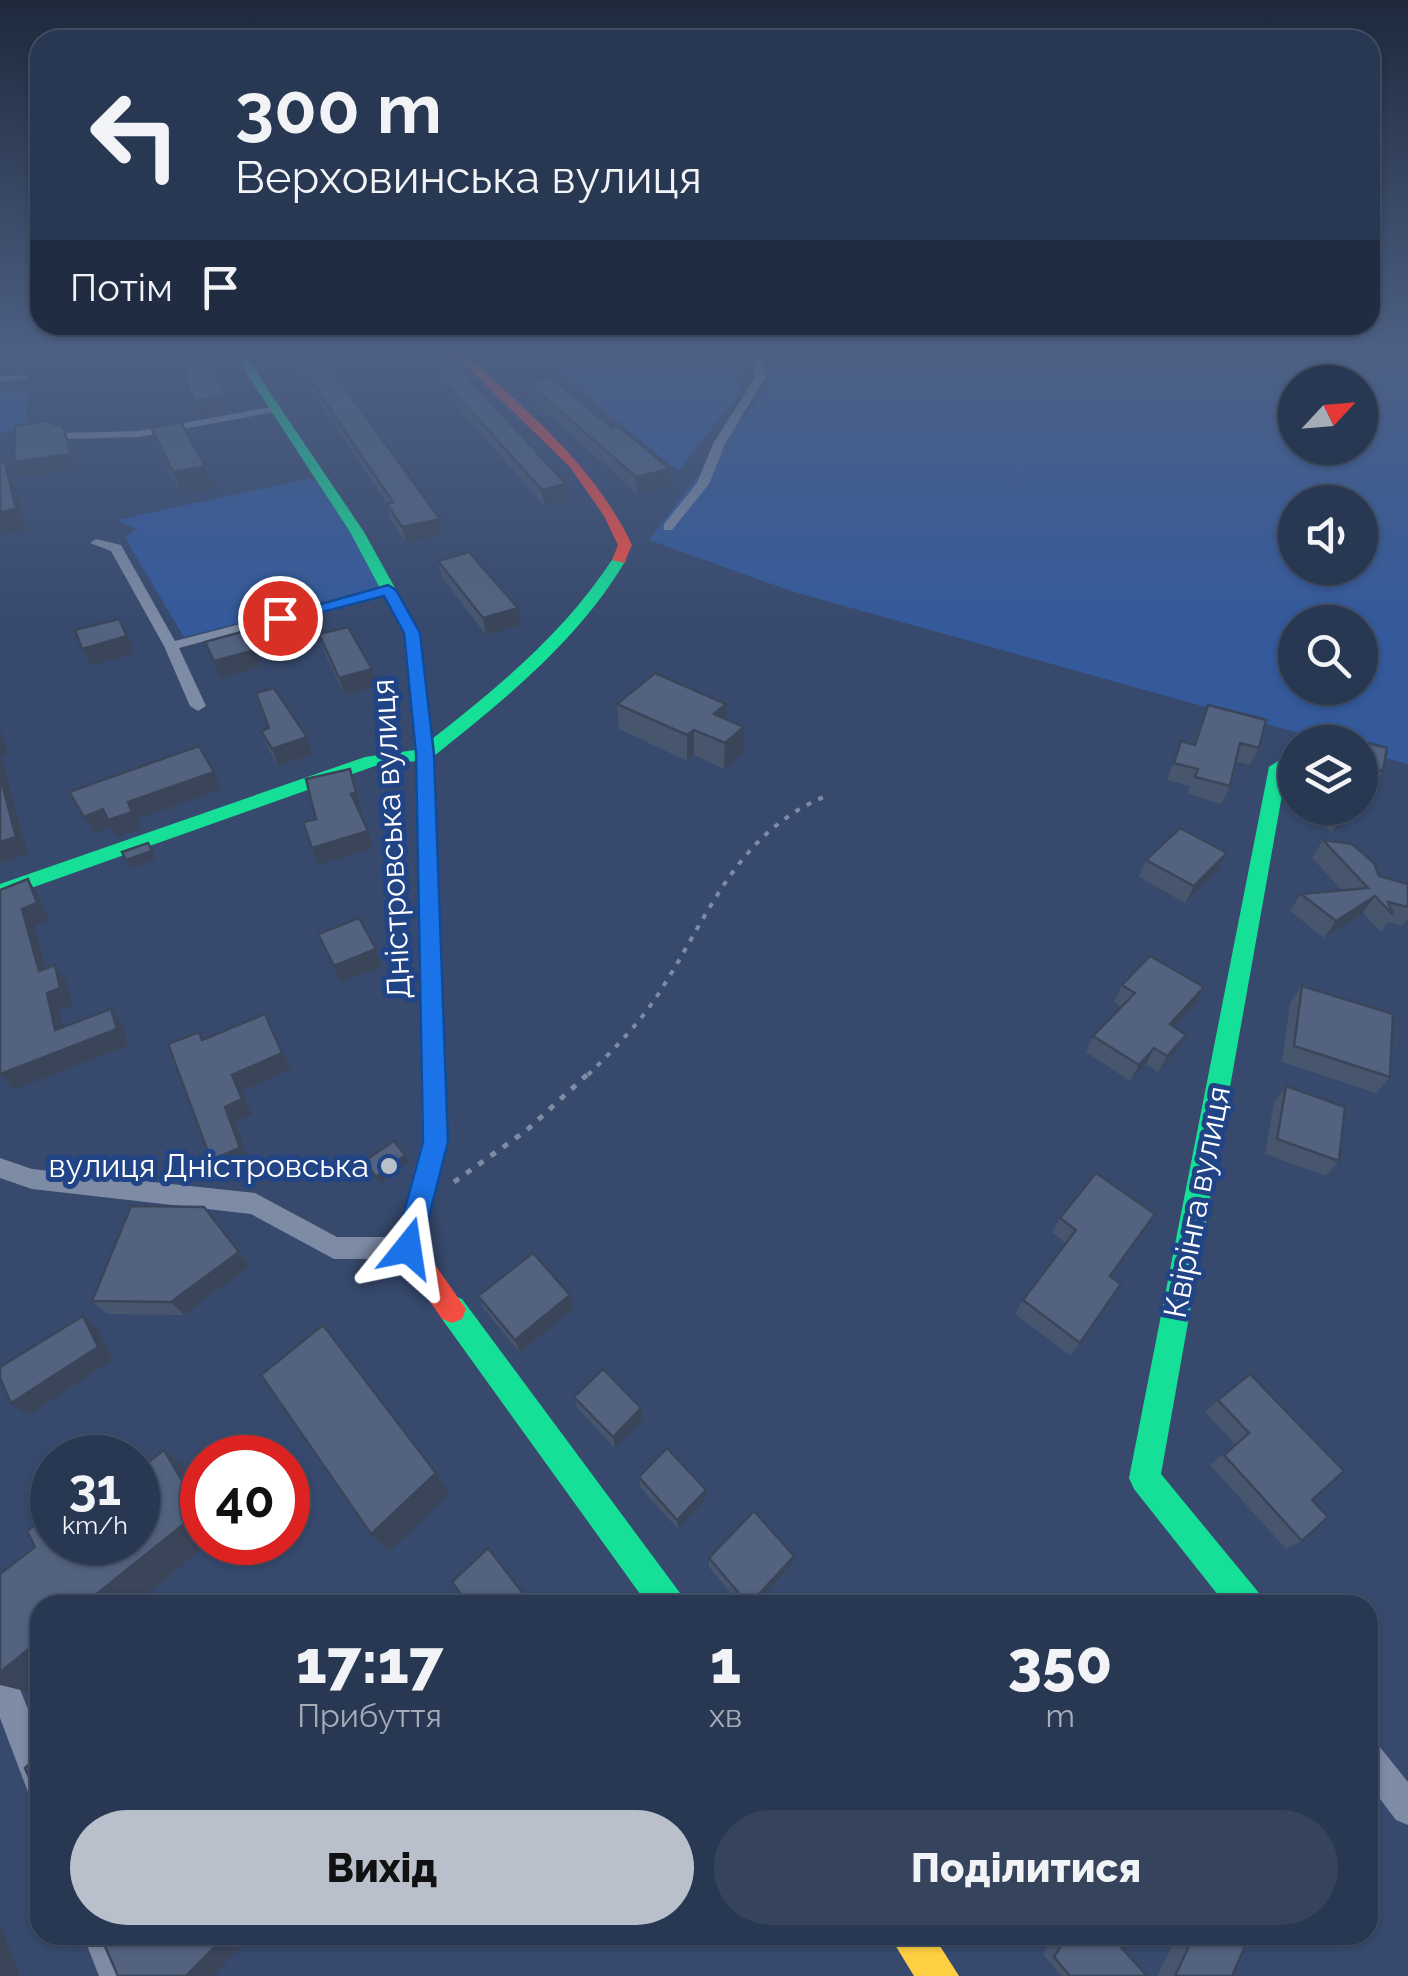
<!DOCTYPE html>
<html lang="uk">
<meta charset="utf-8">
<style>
:root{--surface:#293852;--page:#35435c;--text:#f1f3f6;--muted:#a5acb8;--line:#455269;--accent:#b9c0cc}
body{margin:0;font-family:Raleway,sans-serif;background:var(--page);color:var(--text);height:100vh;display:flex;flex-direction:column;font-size:38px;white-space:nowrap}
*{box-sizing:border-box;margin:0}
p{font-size:32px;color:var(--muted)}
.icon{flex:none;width:55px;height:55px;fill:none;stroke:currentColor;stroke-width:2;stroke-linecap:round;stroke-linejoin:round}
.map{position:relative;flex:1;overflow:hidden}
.panel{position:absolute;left:30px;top:1595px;width:1348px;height:350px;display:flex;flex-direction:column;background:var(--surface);border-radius:30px;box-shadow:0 2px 8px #0004,0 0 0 2px var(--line)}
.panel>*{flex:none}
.banner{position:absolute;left:30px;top:30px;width:1350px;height:305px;border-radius:30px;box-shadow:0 2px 8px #0004,0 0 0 2px var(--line);background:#293852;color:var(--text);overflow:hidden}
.needle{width:65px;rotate:64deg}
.buttons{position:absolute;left:1278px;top:365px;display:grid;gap:20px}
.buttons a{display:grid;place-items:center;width:100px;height:100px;border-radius:50%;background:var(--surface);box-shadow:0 2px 8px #0004,0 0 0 2px var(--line);font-size:50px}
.speed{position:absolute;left:30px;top:1435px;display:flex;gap:20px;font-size:50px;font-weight:700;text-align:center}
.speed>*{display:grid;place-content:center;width:130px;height:130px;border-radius:50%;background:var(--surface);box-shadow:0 2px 8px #0004,0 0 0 2px var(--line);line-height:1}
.speed small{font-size:25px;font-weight:400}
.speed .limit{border:15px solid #d22;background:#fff;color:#111}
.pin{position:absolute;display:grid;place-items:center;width:85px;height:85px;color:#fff;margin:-42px;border:5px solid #fff;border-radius:50%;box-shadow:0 2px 10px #0007}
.me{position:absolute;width:110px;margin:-55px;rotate:15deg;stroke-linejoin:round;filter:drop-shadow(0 0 8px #0008)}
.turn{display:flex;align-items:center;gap:35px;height:210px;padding:0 40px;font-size:45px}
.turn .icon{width:130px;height:130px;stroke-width:2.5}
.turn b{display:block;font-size:70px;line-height:85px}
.then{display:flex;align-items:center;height:95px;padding:0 40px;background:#0003;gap:20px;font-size:38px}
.eta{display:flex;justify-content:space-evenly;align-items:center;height:170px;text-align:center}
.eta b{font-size:60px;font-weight:800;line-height:70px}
.button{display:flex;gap:20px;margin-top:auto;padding:20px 40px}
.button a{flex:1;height:115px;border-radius:60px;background:var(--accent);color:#111;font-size:40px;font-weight:800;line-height:115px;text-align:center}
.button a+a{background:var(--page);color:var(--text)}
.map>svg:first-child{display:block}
.green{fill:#345a9c;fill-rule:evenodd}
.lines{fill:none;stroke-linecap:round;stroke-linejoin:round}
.path-far1{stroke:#7e8ba4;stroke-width:4;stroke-dasharray:5 8;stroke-linecap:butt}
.path{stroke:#7e8ba4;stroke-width:5;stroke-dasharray:6 9;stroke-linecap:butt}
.street{fill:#7e8ba4;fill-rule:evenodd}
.fast{fill:#16e098;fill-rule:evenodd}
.slow{fill:#ffcf43;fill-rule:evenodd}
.jam{fill:#f24e42;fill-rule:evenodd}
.wall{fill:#47556d}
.shaded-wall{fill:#3a4559}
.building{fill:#53637f;stroke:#3a4559;stroke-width:2.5}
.route{fill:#1a73e8;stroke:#114b97;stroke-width:2.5}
.poi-dot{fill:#b9c0cc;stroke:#204485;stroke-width:4}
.labels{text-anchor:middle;stroke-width:10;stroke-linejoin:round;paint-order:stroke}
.street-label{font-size:32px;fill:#fff;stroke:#204485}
.poi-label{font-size:32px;fill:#fff;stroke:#204485;text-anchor:end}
</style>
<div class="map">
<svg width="1408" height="1976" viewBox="0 0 1408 1976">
<rect width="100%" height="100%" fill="#374a6e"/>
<g class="green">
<polygon points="536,354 745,354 740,393 678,471"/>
<path d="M771,354H1408V764L1360,751V742H1331L791,591L649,540L766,388ZM1295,382H1360V448H1295ZM1295,502H1360V568H1295ZM1295,622H1360V688H1295Z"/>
<polygon points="27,387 26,422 51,421 51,425 0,432 0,391"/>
<polygon points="307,479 315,480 351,534 380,587 184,637 125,538 137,529 117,520"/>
</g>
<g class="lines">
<path class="path-far1" d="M588,1075C613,1050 640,1023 659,993C709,916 736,833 826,796"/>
<polyline class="path" points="454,1182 527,1130 590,1072"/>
<g class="street">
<polygon points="754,354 764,354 765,378 725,444 709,484 672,530 664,530 664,524 697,483 713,444 755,378"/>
<polygon points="0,376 24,375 29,378 0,382"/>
<polygon points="276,406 280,407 280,411 139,437 62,439 56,436 62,433 139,431"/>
<polygon points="96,539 121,545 175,641 388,586 395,590 179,648 206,706 198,711 190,706 164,646 111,551 90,543"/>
<polygon points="0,1158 32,1169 255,1193 337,1237 407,1237 416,1240 419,1248 416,1256 407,1259 334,1259 251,1214 32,1189 0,1178"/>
<polygon points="0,1662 11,1667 40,1739 40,1796 28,1792 0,1718"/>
<polygon points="1368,1741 1379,1746 1408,1782 1408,1825 1396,1820 1368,1783"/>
<polygon points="83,1935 119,1935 135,1976 99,1976"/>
</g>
<g class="fast">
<path d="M234,354H244L364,532L420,633L432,739C503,683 564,633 614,557L626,560C578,641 506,698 434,756L442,977L439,983L431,985L420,977L416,761L375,766L0,899V884L365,757L415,750L404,633L350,532Z"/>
<polygon points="1278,761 1287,767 1161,1474 1259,1593 1264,1605 1226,1605 1134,1489 1129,1478 1269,767"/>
<polygon points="452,1295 462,1299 680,1593 685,1605 648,1605 442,1319 438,1309 442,1299"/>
</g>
<polygon class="slow" points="889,1935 933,1935 959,1976 914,1976"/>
<g class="jam">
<path d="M454,354H465C529,413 594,465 632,545L624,563L612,560L618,545L604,516L570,467Z"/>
<polygon points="431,969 442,977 448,1142 421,1245 466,1309 462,1319 452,1323 442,1319 393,1248 422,1142 420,977"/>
</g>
</g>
<g class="wall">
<polygon points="287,354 320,354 443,534 406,543 390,519 387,504"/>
<polygon points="404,354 440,354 443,356 445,371 568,500 544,505 439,387 436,372 422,375"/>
<polygon points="528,383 612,428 670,469 670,485 637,493 529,397"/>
<polygon points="151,428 213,489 182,496 159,450"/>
<polygon points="438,561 521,625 486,635 442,577"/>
<polygon points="319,634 377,686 344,695 324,651"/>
<polygon points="617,704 726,719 743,753 724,769 694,755 687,761 619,729"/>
<polygon points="1208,705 1259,748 1250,765 1235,761 1230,786 1221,804 1188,794 1190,786 1167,780 1181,741 1193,744"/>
<polygon points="261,731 307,737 313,754 278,766 268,748"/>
<polygon points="1330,733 1387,748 1383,771 1373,789 1360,785 1360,742 1325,742"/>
<polygon points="1371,799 1360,816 1332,832 1302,813 1305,808 1360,808"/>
<polygon points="1323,840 1379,876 1408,884 1408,918 1402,926 1388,922 1381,932 1363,913 1324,938 1290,911 1301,894 1342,890 1312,858"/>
<polygon points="1227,853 1218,870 1185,903 1139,877 1146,860"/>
<polygon points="1122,985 1204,987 1195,1004 1174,1027 1177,1051 1158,1072 1146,1064 1130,1081 1086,1052 1093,1036 1122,1007 1114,1002"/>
<polygon points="1302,986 1390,1077 1376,1093 1282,1062 1290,1003"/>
<polygon points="1286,1086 1339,1161 1326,1176 1265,1154 1274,1102"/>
<polygon points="1155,1214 1110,1276 1121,1284 1071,1356 1015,1314 1023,1300 1066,1243 1052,1232 1060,1218"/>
<polygon points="250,1266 184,1315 107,1314 92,1301"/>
<polygon points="570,1295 574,1308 520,1353 484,1309 478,1296"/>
<polygon points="574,1397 641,1408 643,1419 615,1448 578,1409"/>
<polygon points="1218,1400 1312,1500 1302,1541 1286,1549 1210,1465 1235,1444 1205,1412"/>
<polygon points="639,1477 706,1490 706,1499 678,1529 640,1487"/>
<polygon points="709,1558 792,1564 755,1605 741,1605 709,1567"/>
<polygon points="1055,1935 1110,1935 1147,1976 1061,1976 1043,1954"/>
<polygon points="1167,1935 1250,1935 1232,1976 1157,1976 1174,1942"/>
</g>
<g class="shaded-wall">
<polygon points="443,356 445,371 422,375 420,360"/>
<polygon points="228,395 233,410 200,416 195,401"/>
<polygon points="63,427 70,443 78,469 22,478 14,462"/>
<polygon points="5,462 15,482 26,530 0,535 0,512"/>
<polygon points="205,466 213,489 182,496 173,472"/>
<polygon points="670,469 670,485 637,493 636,477"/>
<polygon points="566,484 568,500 544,505 542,490"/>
<polygon points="440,519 443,534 406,543 402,527"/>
<polygon points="518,608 521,625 486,635 483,618"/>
<polygon points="127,636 135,653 91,666 82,649"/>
<polygon points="255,650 261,667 220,678 214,661"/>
<polygon points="372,669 377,686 344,695 339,678"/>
<polygon points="726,704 726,729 714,739 714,714"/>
<polygon points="744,727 743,753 724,769 725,743"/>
<polygon points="0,729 8,754 1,756 28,854 0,863"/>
<polygon points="694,730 694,755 687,761 687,735"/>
<polygon points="307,737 313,754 278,766 272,749"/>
<polygon points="214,772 222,789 137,819 142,829 117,837 112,827 94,834 84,817"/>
<polygon points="355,786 362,810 357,811 351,794"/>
<polygon points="1371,799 1360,816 1332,832 1342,815 1356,808 1360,808 1360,805"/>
<polygon points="368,831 373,848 319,865 312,848"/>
<polygon points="152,851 156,859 131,869 126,860"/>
<polygon points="1227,853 1218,870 1185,903 1194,886"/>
<polygon points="28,879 39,896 49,920 35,926 51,988 39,971 22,909"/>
<polygon points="1375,896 1363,913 1324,938 1336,921"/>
<polygon points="376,949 382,966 341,983 334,966"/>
<polygon points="55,965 67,982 72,1005 59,1010 68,1046 55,1030 47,993"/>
<polygon points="1204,987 1195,1004 1161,1041 1170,1024"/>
<polygon points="111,1009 123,1025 128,1045 14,1090 0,1074"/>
<polygon points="265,1014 291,1069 242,1091 252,1115 235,1122 250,1163 222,1175 211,1160 232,1075"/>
<polygon points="1186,1035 1177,1051 1158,1072 1167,1056"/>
<polygon points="1154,1048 1146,1064 1130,1081 1139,1065"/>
<polygon points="405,1155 409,1162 380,1185 376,1177"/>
<polygon points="239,1252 250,1266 184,1315 171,1302"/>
<polygon points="570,1295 574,1308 520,1353 515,1340"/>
<polygon points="83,1316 97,1329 113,1360 28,1415 11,1403"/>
<polygon points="641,1408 643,1419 615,1448 613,1437"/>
<polygon points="164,1450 191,1471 202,1490 202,1542 210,1542 135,1605 83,1605"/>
<polygon points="436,1473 450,1493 389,1552 371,1534"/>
<polygon points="706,1490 706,1499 678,1529 677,1520"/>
<polygon points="794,1556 792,1564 755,1605 749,1605"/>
<polygon points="40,1640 40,1683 29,1692 0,1685 0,1672"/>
<polygon points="0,1924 20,1976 0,1976"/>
<polygon points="226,1935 252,1935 213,1976 186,1976"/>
</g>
<g class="building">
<polygon points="182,354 203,354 228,395 195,401 188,388"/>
<polygon points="293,354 320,354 440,519 402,527 387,504 393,502"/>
<polygon points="414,354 440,354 443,356 420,360"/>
<polygon points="459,368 566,484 542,490 436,372"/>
<polygon points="552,378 612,428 618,426 670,469 636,477 528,383"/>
<polygon points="46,421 63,427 71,454 14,462 15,426"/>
<polygon points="181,422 205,466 173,472 151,428"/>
<polygon points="5,462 16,509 0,512 0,463"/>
<polygon points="469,552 518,608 483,618 438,561"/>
<polygon points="119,619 127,636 82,649 75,630"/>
<polygon points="348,627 372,669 339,678 319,634"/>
<polygon points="245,631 255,650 214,661 205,642"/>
<polygon points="655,673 726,704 714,714 744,727 725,743 694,730 687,735 617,704"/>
<polygon points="274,688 307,737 272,749 261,731 269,728 256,693"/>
<polygon points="1208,705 1266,720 1259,748 1240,743 1230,786 1195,777 1198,769 1174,763 1181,741 1195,745"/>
<polygon points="1330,733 1387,748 1383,771 1360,765 1360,742 1328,742"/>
<polygon points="199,746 214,772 128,802 132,812 108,820 103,809 84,817 69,792"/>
<polygon points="350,769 356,793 351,794 368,831 312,848 303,822 316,819 306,779"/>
<polygon points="0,776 16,837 0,842"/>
<polygon points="1360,792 1371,799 1360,805"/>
<polygon points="1331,808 1356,808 1342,815"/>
<polygon points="1180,828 1227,853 1194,886 1146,860"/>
<polygon points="1323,840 1352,844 1374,863 1379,876 1408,884 1408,907 1388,902 1393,915 1375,896 1336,921 1301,894 1368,888"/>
<polygon points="148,843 152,851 126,860 122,852"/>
<polygon points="28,879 37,903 22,909 39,971 55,965 60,988 47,993 55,1030 111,1009 117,1029 0,1074 0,890"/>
<polygon points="359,918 376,949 334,966 318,934"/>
<polygon points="1150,956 1204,987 1170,1024 1186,1035 1167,1056 1154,1048 1139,1065 1093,1036 1135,993 1122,985"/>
<polygon points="1302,986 1393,1014 1390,1077 1294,1046"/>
<polygon points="265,1014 282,1053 232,1075 242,1099 225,1107 240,1148 211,1160 168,1044 199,1032 202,1040"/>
<polygon points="1286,1086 1345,1107 1339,1161 1277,1139"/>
<polygon points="394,1141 405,1155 376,1177 364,1161"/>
<polygon points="1096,1173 1155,1214 1110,1276 1121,1284 1080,1343 1023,1300 1076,1230 1060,1218"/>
<polygon points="131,1206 204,1207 239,1252 171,1302 92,1301"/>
<polygon points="533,1253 570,1295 515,1340 478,1296"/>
<polygon points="83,1316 98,1347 11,1403 0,1378 0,1367"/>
<polygon points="323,1325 436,1473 371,1534 261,1375"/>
<polygon points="603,1369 641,1408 613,1437 574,1397"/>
<polygon points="1250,1374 1344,1471 1312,1500 1328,1517 1302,1541 1224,1455 1249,1433 1218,1400"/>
<polygon points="667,1448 706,1490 677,1520 639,1477"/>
<polygon points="164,1450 200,1511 83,1605 40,1605 40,1640 0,1672 0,1574 35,1547 27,1531 52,1512 52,1542 138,1542 138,1470"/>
<polygon points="754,1511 794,1556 749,1605 709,1558"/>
<polygon points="488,1548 532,1605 469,1605 452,1582"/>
<polygon points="40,1755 40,1802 25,1768"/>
<polygon points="100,1935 226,1935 186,1976 118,1976"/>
<polygon points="1068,1935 1110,1935 1147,1976 1070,1976 1054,1957"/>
<polygon points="1181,1935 1250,1935 1232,1976 1175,1976 1190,1944"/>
</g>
<linearGradient id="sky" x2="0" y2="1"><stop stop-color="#1e293c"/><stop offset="0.56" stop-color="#4d6084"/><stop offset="1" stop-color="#4d6084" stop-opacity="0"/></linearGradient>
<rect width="1408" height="630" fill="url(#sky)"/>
<polygon class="route" points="388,585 396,590 420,633 434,754 448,1142 421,1248 417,1257 408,1261 398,1257 394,1248 423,1142 416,754 404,633 384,596 280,623 272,618"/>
<circle class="poi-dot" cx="389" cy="1166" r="10"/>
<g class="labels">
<g class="street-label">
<text transform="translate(391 839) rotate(-93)" y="11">Дністровська вулиця</text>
<text transform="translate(1197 1202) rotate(-79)" y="11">Квірінга вулиця</text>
</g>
<g class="poi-label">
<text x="369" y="1177">вулиця Дністровська</text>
</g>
</g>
</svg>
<div class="buttons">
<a><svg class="needle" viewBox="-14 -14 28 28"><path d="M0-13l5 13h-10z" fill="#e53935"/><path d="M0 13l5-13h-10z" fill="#a5acb8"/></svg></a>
<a><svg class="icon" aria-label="sound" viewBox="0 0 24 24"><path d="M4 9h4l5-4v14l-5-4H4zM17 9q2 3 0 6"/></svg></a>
<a><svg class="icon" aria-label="search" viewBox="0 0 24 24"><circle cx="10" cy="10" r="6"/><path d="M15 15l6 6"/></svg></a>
<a><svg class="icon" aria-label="layers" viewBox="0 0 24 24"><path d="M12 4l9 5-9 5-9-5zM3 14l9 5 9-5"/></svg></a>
</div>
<div class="speed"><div>31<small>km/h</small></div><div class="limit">40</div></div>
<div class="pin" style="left:280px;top:618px;background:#d93025"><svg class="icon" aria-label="arrive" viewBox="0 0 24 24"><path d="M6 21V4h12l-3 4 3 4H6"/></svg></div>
<svg class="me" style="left:408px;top:1248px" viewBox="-20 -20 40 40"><path d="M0-17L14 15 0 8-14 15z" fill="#1a73e8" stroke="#fff" stroke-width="4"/></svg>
<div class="banner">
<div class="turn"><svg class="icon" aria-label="left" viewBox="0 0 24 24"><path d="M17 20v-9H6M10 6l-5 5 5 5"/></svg><div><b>300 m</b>Верховинська вулиця</div></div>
<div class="then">Потім<svg class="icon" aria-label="arrive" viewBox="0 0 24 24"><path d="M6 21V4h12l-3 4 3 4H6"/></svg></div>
</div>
<section class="panel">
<div class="eta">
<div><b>17:17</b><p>Прибуття</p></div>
<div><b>1</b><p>хв</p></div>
<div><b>350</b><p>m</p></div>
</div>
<div class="button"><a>Вихід</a><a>Поділитися</a></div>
</section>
</div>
